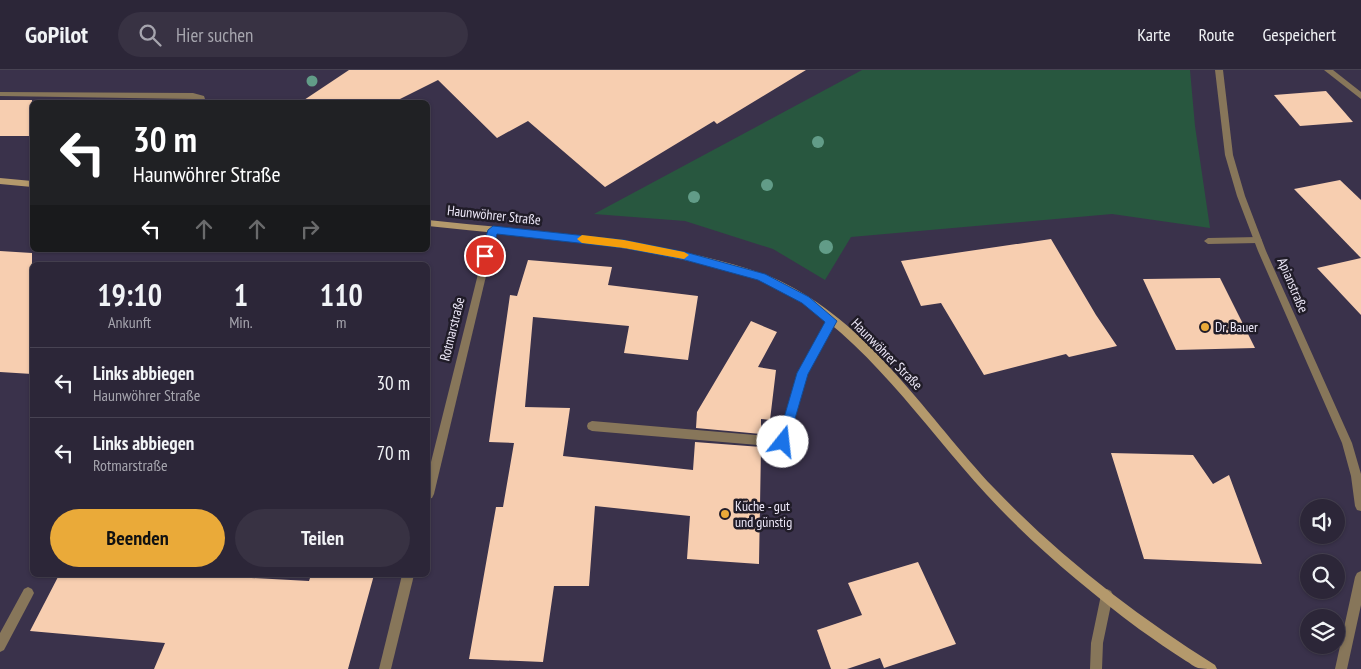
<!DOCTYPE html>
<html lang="de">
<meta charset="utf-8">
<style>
:root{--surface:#2c2638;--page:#383243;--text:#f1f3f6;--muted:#a6a5ae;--line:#484353;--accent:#eaaa39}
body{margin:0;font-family:"PT Sans Narrow",sans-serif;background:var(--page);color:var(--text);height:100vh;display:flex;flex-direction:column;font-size:19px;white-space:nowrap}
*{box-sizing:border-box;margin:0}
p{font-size:16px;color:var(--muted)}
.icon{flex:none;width:28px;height:28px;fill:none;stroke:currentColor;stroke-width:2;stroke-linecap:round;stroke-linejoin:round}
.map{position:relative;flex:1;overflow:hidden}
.panel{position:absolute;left:30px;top:192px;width:400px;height:315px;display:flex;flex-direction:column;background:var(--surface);border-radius:8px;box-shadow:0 1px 4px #0004,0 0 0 1px var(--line)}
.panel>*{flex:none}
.hud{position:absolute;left:30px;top:30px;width:400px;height:152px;border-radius:8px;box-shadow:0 1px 4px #0004,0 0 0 1px var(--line);background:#202124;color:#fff;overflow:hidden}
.tools{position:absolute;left:1300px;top:429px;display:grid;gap:10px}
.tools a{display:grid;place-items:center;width:45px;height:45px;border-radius:50%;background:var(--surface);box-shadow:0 1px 4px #0004,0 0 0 1px var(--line);font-size:25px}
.pin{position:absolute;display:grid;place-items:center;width:42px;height:42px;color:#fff;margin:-21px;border:2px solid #fff;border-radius:50%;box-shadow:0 1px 5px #0007}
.me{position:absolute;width:55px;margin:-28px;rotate:16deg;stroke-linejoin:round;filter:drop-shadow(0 0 4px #0008)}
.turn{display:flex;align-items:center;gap:18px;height:105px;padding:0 20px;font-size:22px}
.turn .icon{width:65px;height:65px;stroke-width:2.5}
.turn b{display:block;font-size:35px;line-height:42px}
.lanes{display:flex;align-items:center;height:48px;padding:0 20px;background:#0003;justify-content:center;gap:25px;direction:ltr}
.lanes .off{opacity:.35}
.eta{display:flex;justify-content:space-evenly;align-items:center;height:85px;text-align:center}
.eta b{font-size:30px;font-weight:800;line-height:35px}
.cta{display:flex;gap:10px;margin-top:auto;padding:10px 20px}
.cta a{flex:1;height:58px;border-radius:30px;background:var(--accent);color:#111;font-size:20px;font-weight:800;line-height:58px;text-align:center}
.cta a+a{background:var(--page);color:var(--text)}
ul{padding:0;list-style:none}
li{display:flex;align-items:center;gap:15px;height:70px;padding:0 20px;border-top:1px solid var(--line)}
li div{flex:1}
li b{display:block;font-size:19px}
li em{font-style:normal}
header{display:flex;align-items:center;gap:30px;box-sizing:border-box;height:70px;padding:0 25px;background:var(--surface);border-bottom:1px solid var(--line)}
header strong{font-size:24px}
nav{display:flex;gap:28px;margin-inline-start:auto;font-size:18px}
.search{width:350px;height:45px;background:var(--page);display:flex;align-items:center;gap:12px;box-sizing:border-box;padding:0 18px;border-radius:28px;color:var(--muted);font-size:19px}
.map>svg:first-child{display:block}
.green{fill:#28573f}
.building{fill:#f7ceb0}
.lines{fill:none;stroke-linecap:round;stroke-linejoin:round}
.lane{fill:#87765a;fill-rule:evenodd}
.street{fill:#87765a;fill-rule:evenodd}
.secondary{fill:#b4996c;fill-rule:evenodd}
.tree{fill:#629c88}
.route{fill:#1a73e8;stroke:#114b97}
.slow{fill:#f59e0b}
.poi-dot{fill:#eaaa39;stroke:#201c28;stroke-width:2}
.labels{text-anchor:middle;stroke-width:5;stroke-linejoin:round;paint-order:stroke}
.street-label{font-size:14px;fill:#ede8f8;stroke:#201c28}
.poi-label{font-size:14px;fill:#ede8f8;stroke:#201c28;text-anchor:start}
</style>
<header>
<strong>GoPilot</strong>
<div class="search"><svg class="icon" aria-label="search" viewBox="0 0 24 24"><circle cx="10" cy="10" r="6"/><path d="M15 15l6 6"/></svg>Hier suchen</div>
<nav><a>Karte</a><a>Route</a><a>Gespeichert</a></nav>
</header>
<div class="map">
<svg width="1361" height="599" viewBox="0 0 1361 599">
<rect width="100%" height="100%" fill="#3a324b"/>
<polygon class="green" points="862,0 1190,0 1195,56 1210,158 1112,144 851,167 825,210 773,179 685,151 594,144"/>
<g class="building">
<polygon points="349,0 806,0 717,54 714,51 605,117 528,51 497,68 438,10 394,32 301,32"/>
<polygon points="1326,21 1353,52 1300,56 1274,25"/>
<rect x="0" y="30" width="32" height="36"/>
<polygon points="1340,110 1361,130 1361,188 1294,119"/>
<polygon points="1051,169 1096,245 1117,276 1069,287 1066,284 984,305 941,233 921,236 901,191"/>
<polygon points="0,181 32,183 32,304 0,302"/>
<polygon points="1361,188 1361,245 1317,198"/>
<polygon points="528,190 612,197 608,215 698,226 688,290 624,283 629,256 533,247 525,337 570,338 563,386 693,400 695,372 761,377 759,494 687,489 690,446 595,436 589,516 554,516 543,592 469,589 496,437 503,437 514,373 489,372 510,225 517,226"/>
<polygon points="1220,208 1255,278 1176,280 1143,209"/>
<polygon points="751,251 777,262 758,297 776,300 770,350 761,349 761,364 696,358 697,342"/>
<polygon points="1111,383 1193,385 1213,414 1229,405 1262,494 1144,489"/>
<polygon points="918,492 956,574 884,598 880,588 847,599 831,599 817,560 862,545 848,513"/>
<polygon points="59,505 195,505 309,511 311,505 374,505 348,599 154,599 165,573 30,561"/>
</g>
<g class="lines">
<g class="lane">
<polygon points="0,22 193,23 204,26 206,32 198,32 198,30 193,29 0,26"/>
<polygon points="1258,167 1262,170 1258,173 1208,174 1204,171 1208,168"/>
<polygon points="831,247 834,248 836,251 807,304 787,375 783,377 592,361 588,359 587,356 588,353 592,351 779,367 797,303 828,248"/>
<polygon points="28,517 32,519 34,523 32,527 4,580 0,582 0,563 24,519"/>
</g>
<g class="street">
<polygon points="1215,0 1223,0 1233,85 1245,126 1266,181 1352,373 1361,404 1361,441 1357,440 1355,436 1351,406 1342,373 1258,181 1237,126 1225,85"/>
<polygon points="1324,0 1333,0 1361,22 1361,29"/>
<polygon points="493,157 497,160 434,424 432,428 428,429 428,404 489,160"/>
<polygon points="1361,501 1361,535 1347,599 1335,599 1355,507 1357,503"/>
<polygon points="402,505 414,505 391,599 379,599"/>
<polygon points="1107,519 1111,521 1113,525 1103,573 1102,599 1090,599 1091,573 1101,525 1103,521"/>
</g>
<g class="secondary">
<polygon points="0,108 32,111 32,117 0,114"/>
<path d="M428,150C521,160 614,165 705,187C732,194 761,201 786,214C873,258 928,348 994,418C1059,486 1135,545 1215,595L1217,599C1212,599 1204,599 1198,598C1194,597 1190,593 1186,591C1170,581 1155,570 1139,559C1085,518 1032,474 986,424C921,353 867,269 782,220C759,207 731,201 705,195C615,172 521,166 428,156Z"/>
</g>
</g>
<g class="tree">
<circle cx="312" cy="11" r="5.5"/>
<circle cx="818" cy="72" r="6"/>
<circle cx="767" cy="115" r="6"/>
<circle cx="694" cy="127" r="6"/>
<circle cx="826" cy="177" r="7"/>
</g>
<polygon class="route" points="493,156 624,170 685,182 765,204 809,227 837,251 808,304 787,376 783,378 779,376 777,372 797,303 825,252 802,233 758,210 685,190 624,178 497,164 491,186 485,190 480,186 488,160"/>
<polygon class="slow" points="582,165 624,170 684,182 689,185 684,189 624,178 582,173 577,169"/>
<g class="poi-dot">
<circle cx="1205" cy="257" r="5"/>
<circle cx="725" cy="444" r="5"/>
</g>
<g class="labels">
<g class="street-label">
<text transform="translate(494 145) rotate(6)" y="5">Haunwöhrer Straße</text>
<text transform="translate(1293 215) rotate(67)" y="5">Apianstraße</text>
<text transform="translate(452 259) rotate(-76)" y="5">Rotmarstraße</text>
<text transform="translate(887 284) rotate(45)" y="5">Haunwöhrer Straße</text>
</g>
<g class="poi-label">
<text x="1215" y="262">Dr. Bauer</text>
<text x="735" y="441">Küche - gut<tspan x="735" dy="16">und günstig</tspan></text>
</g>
</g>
</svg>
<div class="tools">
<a><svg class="icon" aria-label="sound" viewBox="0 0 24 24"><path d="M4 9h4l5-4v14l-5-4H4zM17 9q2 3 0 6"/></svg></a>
<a><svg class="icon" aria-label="search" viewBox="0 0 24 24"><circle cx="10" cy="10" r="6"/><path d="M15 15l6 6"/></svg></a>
<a><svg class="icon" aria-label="layers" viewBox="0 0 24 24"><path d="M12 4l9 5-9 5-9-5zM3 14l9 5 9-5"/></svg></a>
</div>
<div class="pin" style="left:485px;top:186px;background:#d93025"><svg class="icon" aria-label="arrive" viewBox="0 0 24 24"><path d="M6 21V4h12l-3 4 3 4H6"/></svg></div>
<svg class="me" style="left:783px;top:372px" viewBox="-20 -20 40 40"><circle r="19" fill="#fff"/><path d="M0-13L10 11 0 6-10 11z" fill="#1a73e8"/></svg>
<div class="hud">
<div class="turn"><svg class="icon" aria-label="left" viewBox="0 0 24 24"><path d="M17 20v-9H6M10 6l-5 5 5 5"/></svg><div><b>30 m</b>Haunwöhrer Straße</div></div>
<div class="lanes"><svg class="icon" aria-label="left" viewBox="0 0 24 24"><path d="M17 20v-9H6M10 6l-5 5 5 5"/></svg><svg class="icon off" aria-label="ahead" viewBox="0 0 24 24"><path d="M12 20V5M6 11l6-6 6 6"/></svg><svg class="icon off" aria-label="ahead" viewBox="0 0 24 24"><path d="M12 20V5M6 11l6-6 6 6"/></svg><svg class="icon off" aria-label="right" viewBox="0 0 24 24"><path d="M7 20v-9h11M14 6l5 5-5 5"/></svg></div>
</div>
<section class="panel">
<div class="eta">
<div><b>19:10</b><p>Ankunft</p></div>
<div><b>1</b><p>Min.</p></div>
<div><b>110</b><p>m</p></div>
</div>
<ul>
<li><svg class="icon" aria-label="left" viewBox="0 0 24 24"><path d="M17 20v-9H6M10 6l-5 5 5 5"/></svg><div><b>Links abbiegen</b><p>Haunwöhrer Straße</p></div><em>30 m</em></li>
<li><svg class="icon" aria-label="left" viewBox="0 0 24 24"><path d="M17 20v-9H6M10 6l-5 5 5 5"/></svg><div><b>Links abbiegen</b><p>Rotmarstraße</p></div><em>70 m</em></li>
</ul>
<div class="cta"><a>Beenden</a><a>Teilen</a></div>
</section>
</div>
